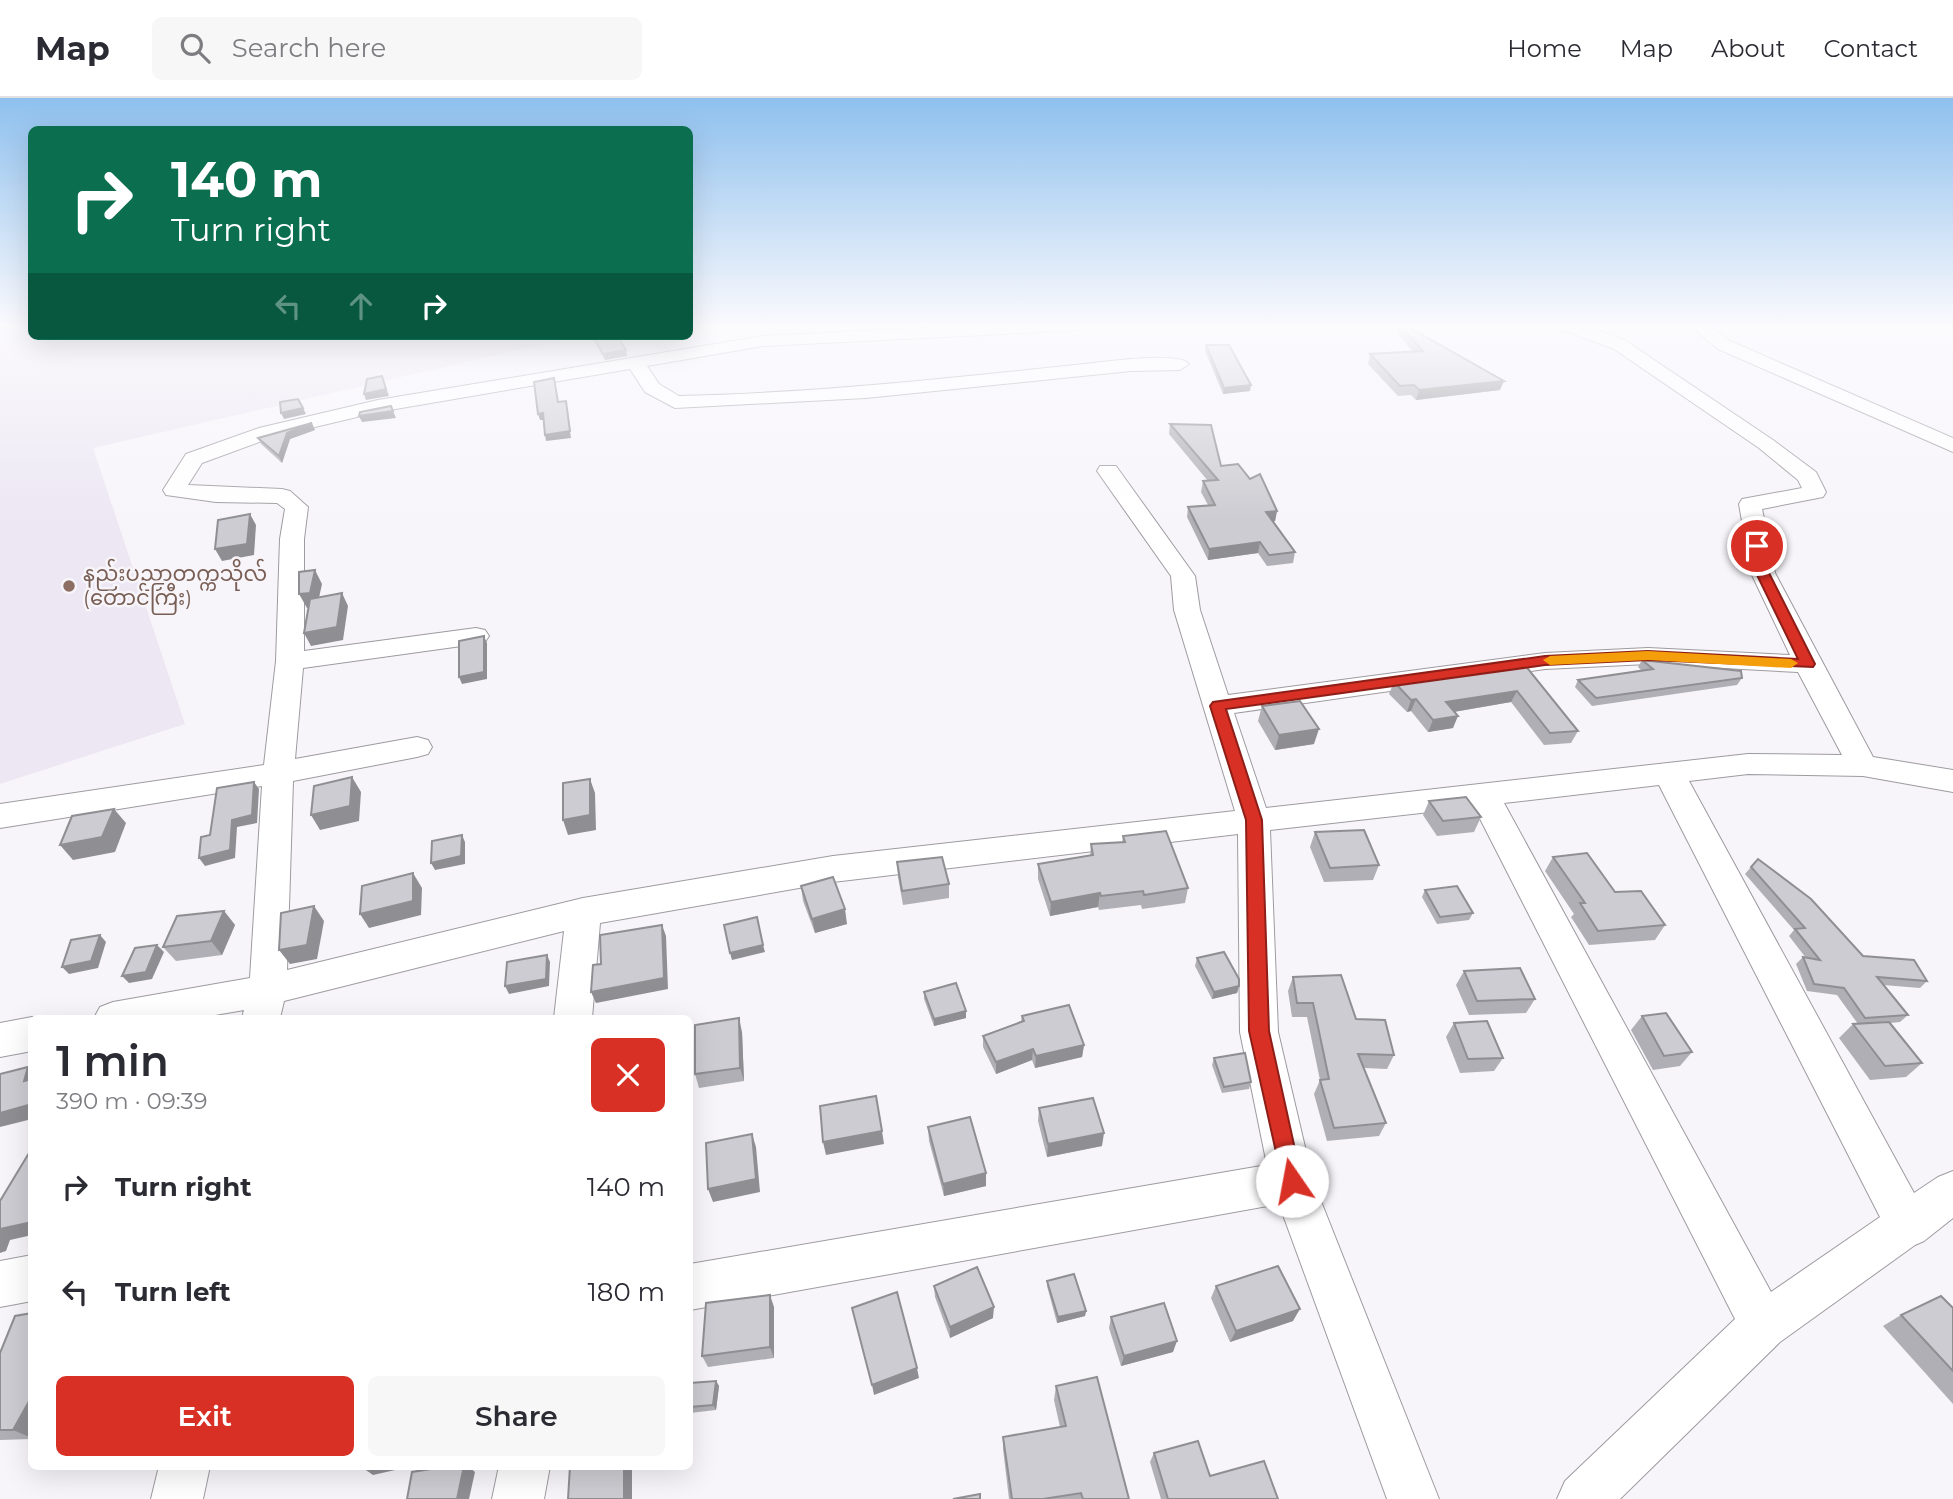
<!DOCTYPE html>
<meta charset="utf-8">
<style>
:root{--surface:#fff;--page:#f7f7f7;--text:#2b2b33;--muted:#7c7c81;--line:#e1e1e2;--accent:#d93025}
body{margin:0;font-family:Montserrat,"Noto Sans Myanmar",sans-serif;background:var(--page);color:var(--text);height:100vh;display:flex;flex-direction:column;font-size:26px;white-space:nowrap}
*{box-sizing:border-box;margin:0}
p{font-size:23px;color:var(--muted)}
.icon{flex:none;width:38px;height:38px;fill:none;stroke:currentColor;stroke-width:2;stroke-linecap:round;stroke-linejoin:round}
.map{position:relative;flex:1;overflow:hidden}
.side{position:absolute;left:28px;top:917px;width:665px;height:455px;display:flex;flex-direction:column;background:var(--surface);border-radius:10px;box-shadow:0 7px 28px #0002}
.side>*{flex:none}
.banner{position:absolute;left:28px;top:28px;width:665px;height:214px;border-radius:10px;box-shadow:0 7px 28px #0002;background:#0b6e4f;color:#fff;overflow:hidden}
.pin{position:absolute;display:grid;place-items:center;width:60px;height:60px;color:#fff;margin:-30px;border:4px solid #fff;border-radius:50%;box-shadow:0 2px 7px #0007}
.me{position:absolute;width:77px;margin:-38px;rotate:348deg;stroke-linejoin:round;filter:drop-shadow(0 0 5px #0008)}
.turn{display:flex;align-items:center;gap:24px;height:147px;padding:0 28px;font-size:32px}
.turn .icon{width:91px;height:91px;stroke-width:2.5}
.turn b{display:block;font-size:49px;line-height:60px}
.lanes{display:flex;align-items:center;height:66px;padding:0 28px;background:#0003;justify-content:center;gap:35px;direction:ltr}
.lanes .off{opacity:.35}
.round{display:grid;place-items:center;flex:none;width:74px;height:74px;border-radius:10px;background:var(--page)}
.overview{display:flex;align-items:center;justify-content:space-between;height:119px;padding:0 28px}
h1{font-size:42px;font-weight:600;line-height:52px}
.primary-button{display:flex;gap:14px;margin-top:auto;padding:14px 28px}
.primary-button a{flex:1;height:80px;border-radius:10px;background:var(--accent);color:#fff;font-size:28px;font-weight:600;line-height:80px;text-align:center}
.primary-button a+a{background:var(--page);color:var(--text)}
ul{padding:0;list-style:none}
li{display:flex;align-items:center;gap:21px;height:105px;padding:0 28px}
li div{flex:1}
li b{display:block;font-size:26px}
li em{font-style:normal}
header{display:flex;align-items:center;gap:42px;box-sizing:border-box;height:98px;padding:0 35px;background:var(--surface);border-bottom:2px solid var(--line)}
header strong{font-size:33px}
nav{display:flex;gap:38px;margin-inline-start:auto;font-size:24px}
.search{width:490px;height:63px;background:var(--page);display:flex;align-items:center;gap:18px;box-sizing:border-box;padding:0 24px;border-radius:10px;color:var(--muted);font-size:26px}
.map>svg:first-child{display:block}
.built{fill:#ece7f3}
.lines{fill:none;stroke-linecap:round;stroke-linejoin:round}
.minor-casing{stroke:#9e9ba0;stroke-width:2}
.minor{fill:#fff;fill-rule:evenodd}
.wall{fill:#afafb5}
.shaded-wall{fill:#8f8f93}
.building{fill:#ccccd2;stroke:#8f8f93;stroke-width:2}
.route{fill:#d93025;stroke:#8d1f18;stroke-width:2}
.slow{fill:#f59e0b}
.education-dot{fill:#8d6e63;stroke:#f7f5fa;stroke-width:2.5}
.labels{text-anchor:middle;stroke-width:5;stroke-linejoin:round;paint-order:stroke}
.education-label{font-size:21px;fill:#785e54;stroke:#f7f5fa;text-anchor:start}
</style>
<header>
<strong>Map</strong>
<div class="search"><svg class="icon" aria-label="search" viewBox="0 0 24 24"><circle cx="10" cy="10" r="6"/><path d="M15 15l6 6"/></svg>Search here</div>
<nav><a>Home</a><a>Map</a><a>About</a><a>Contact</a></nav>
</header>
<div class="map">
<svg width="1953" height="1401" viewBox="0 0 1953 1401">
<rect width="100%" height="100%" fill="#f7f5fa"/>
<polygon class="built" points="0,226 31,226 32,238 580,238 93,350 185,626 0,686"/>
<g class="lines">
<defs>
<g id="minor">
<path d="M1003,226H1109L1100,231L763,248L647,268L659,286L679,298C815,295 950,280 1085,266C1103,264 1179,253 1189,266L1180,272L1131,273L866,300L675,310L645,294L630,271L378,314L273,339L202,365L188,387L282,391L290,393L308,409L304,441V553L476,530L485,532L489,538L485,544L476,546L303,570L295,661L417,639L428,642L432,649L428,656L417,659L293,683L287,872L583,800L833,758L1235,713L1174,512L1171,478L1097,373L1100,368H1116L1195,478L1200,512L1228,597L1545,555L1648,550L1790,557L1751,475L1739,406L1742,401L1802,390L1798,382L1759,350L1614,251L1558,230L1555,226H1582L1626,243L1773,342L1816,374L1826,394L1823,399L1762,411L1775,475L1873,659L1953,672V694L1863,678L1748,676L1689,683L1914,1095L1938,1079L1953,1073V1120L1924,1143L1915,1147L1780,1244L1620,1401H1557L1565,1383L1735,1221L1474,709L1270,732L1278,934L1313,1083L1439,1401H1387L1279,1106L690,1212V1166L1267,1067L1240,934L1238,736L833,784L600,825L592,920H554L564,833L284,903L280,920H242L244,912L198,920H94L100,909L113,904L250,880L262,688L0,730V706L264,667L276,563L280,441L285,411L277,405L216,404L166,397L163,392L186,356L259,330L378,302L763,238ZM1648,566L1798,574L1842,657L1748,656L1266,710L1234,615L1545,571ZM1659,687L1880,1119L1771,1194L1504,705Z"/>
<polygon points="1688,226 1707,226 1730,243 1953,340 1953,354 1718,251"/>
<polygon points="32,919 35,920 32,920 32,953 0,959 0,925"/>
<polygon points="32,1157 32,1203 0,1209 0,1163"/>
<polygon points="159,1368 210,1368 203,1401 151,1401"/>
<polygon points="499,1368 550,1368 544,1401 492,1401"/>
</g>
</defs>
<use href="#minor" class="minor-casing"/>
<use href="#minor" class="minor"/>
</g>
<g class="wall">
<polygon points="1400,227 1500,292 1416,302 1411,297 1398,298 1368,266 1370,256 1413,254 1398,236"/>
<polygon points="591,238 618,238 627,258 605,262"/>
<polygon points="1206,247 1250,293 1223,296 1205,253"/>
<polygon points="1170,326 1221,368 1250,381 1277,413 1275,423 1273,424 1295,454 1293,465 1267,468 1258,455 1208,462 1187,419 1188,409 1208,407 1201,394 1203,383 1208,383 1169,336"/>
<polygon points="315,332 290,341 282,365 261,346 258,340"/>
<polygon points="1642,562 1742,580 1737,587 1592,608 1575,589 1578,582 1642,573 1638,569"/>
<polygon points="1524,566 1578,633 1571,645 1544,647 1511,604 1454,614 1453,630 1428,634 1411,613 1407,614 1389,596 1394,584"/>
<polygon points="1262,608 1314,646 1275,652 1258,623"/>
<polygon points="1429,703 1481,719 1474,734 1437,738 1423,717"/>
<polygon points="1315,734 1379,767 1373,782 1324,784 1310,749"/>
<polygon points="1123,738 1188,790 1185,805 1142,811 1141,807 1099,812 1098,809 1050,818 1038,781 1038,766 1090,758 1091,746 1122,745"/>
<polygon points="1553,759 1615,794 1665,827 1655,842 1589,847 1571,819 1574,816 1545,773"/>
<polygon points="897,764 949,786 949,800 903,807 898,779"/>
<polygon points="1751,769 1863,858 1927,883 1920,890 1883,887 1908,917 1900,924 1890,925 1922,965 1906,979 1870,982 1839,940 1853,926 1858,926 1837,897 1807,893 1796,866 1803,859 1806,860 1789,838 1794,832 1745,776"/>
<polygon points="801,788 847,826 815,835 803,803"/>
<polygon points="1425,792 1473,815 1469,822 1437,826 1422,799"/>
<polygon points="224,813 235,827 222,857 176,863 163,849"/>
<polygon points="1197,860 1239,888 1237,895 1212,901 1195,868"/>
<polygon points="1464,873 1535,901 1526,915 1469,917 1456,887"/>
<polygon points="1293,879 1356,921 1394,957 1387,971 1364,970 1386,1025 1379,1038 1327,1043 1314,996 1320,982 1307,919 1292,919 1288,893"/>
<polygon points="924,894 966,913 966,920 934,928 924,901"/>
<polygon points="1022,918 1084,947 1082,959 1035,970 1032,962 996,976 983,949 983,938 1021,923"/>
<polygon points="1642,918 1692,954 1680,968 1653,972 1631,932"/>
<polygon points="1454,925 1503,960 1494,973 1460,975 1446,939"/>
<polygon points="742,934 744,983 699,990 695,976"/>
<polygon points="1214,960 1251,984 1249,991 1222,995 1212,967"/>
<polygon points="1039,1010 1102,1048 1047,1059 1038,1023"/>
<polygon points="928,1029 986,1075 986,1088 944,1098 929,1043"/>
<polygon points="1047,1183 1086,1213 1085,1218 1057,1225 1047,1188"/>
<polygon points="934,1188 993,1220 950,1240 935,1199"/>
<polygon points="1216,1188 1293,1223 1230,1244 1211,1200"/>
<polygon points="774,1209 774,1260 708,1269 702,1258"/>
<polygon points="1953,1210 1953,1306 1883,1228 1901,1217"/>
<polygon points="32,1215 32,1341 0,1342 0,1255"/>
<polygon points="1111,1219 1173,1254 1121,1268 1109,1230"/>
<polygon points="716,1283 719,1288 716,1312 690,1315 690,1285"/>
<polygon points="1056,1288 1129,1401 1009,1401 1003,1351 1003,1339 1060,1329 1054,1302"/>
<polygon points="1154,1355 1210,1378 1278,1401 1161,1401 1150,1364"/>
</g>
<g class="shaded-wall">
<polygon points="0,226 23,226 0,231"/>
<polygon points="626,252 627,258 605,262 603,256"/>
<polygon points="382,278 389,298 366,302 364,296"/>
<polygon points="1504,283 1500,292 1416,302 1419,292"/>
<polygon points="1251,287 1250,293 1223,296 1224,290"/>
<polygon points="566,303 571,340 546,343 545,337"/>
<polygon points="303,310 306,316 284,321 281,315"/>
<polygon points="393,313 396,320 362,324 359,318"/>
<polygon points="543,315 545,322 540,322 538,316"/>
<polygon points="312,325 315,332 290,341 282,365 279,358 287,335"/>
<polygon points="1277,413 1275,423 1264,425 1266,414"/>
<polygon points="250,416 256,427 254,457 222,463 215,451"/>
<polygon points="1260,444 1258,455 1208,462 1209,451"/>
<polygon points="315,472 322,486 317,509 307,510 299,496"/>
<polygon points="342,495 348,508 343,542 311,548 304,535"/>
<polygon points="484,538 487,545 487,581 462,586 459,579"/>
<polygon points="1517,593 1511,604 1441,616 1446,604"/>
<polygon points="1416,601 1411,613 1407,614 1411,602"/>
<polygon points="1458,618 1453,630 1428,634 1433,622"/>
<polygon points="1319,631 1314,646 1275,652 1279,637"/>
<polygon points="352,679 361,694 359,723 320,732 311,717"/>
<polygon points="590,681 595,695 596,732 568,737 563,722"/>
<polygon points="254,684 259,691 257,725 237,729 235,760 205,768 199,760 232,722"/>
<polygon points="114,711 126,725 115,754 73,762 60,747"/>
<polygon points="462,737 465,744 465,766 435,772 431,765"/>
<polygon points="413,775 422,790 421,817 369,830 360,816"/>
<polygon points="1100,795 1098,809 1050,818 1051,804"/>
<polygon points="314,808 324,823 317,861 290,866 279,852"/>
<polygon points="845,811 847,826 815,835 812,821"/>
<polygon points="224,813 235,827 222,857 211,843"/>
<polygon points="662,827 666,838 668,891 596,905 591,894"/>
<polygon points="100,837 106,844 98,870 69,876 62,869"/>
<polygon points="157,847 164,854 152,881 129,885 122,878"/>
<polygon points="763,847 765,854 732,862 730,855"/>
<polygon points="547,857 550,864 549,888 509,896 505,888"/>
<polygon points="1239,888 1237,895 1212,901 1214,894"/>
<polygon points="966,913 966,920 934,928 934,921"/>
<polygon points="739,920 742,934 744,983 740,970"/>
<polygon points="1084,947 1082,959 1035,970 1036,958"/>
<polygon points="1033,951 1032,962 996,976 996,964"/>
<polygon points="28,969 32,972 32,989 24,983"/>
<polygon points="32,1006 32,1021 0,1029 0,1015"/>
<polygon points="882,1033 884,1046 826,1057 823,1044"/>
<polygon points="1104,1035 1102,1048 1047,1059 1048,1046"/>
<polygon points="752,1036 756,1049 760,1094 713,1104 708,1091"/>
<polygon points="986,1075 986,1088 944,1098 943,1086"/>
<polygon points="32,1124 32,1137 10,1142 6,1153 0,1155 0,1131"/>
<polygon points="770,1197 774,1209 774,1260 770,1249"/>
<polygon points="994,1209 993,1220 950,1240 950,1229"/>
<polygon points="1300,1211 1293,1223 1230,1244 1236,1233"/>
<polygon points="1086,1213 1085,1218 1057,1225 1058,1219"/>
<polygon points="1177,1243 1173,1254 1121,1268 1124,1258"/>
<polygon points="917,1270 919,1280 874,1297 872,1287"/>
<polygon points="716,1283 719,1288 716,1312 713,1307"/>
<polygon points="32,1298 32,1340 13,1332"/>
<polygon points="360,1368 413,1368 373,1377"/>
<polygon points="464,1368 468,1368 475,1374 469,1401 457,1401"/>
<polygon points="624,1368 632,1368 632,1401 622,1401"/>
</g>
<g class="building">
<polygon points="1401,226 1403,226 1504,283 1419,292 1414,287 1400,288 1370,256 1423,253 1400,227"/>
<polygon points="593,238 618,238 626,252 603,256"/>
<polygon points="1206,247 1229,247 1251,287 1224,290"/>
<polygon points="382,278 386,291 364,296 367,281"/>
<polygon points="554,280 558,304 566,303 570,333 545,337 543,315 538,316 534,284"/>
<polygon points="298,301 303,310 281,315 280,304"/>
<polygon points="391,308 393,313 359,318 360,314"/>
<polygon points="312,325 287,335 279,358 258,340"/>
<polygon points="1170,326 1211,327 1221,368 1238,366 1250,381 1260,376 1277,413 1266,414 1295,454 1269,457 1260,444 1209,451 1188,409 1215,407 1203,383 1218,382"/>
<polygon points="250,416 247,446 215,451 218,422"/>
<polygon points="315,472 310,495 299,496 299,474"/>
<polygon points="342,495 337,529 304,535 310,501"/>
<polygon points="484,538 484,574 459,579 459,543"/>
<polygon points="1642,562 1741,573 1742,580 1596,600 1578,582 1653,571"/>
<polygon points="1524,566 1578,633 1550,635 1517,593 1446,604 1458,618 1433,622 1416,601 1411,602 1394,584"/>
<polygon points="1300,603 1319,631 1279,637 1262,608"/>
<polygon points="352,679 350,708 311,717 314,688"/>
<polygon points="590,681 590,717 563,722 563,685"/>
<polygon points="254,684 252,717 232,722 230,752 199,760 201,739 210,737 217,690"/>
<polygon points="1466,699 1481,719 1443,723 1429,703"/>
<polygon points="114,711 102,739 60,747 72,718"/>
<polygon points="1364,732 1379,767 1330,770 1315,734"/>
<polygon points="1166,733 1188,790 1144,797 1143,793 1101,798 1100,795 1051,804 1038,766 1093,757 1091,746 1125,744 1123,738"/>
<polygon points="462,737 461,758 431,765 432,743"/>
<polygon points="1587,755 1615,794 1641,793 1665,827 1598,833 1580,805 1585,805 1553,759"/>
<polygon points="942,759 949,786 902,793 897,764"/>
<polygon points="1758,761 1811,801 1863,858 1914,862 1927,883 1877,879 1908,917 1865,920 1844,890 1814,886 1803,859 1820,862 1795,831 1805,830 1751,769"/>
<polygon points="413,775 413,803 360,816 362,788"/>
<polygon points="833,779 845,811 812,821 801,788"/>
<polygon points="1457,788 1473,815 1440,819 1425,792"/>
<polygon points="314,808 307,847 279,852 281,815"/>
<polygon points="224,813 211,843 163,849 177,818"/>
<polygon points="757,819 763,847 730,855 724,827"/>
<polygon points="662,827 664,880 591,894 593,867 601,866 600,837"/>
<polygon points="100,837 91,863 62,869 71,842"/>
<polygon points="157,847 146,874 122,878 135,850"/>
<polygon points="1224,854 1239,881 1239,888 1214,894 1197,860"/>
<polygon points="547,857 546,881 505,888 507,864"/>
<polygon points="1520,870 1535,901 1477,903 1464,873"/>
<polygon points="1341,877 1356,921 1385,922 1394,957 1358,956 1386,1025 1334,1030 1320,982 1329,981 1313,905 1297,905 1293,879"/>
<polygon points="956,885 966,913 934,921 924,894"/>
<polygon points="1069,907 1084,947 1036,958 1033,951 996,964 983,938 1024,923 1022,918"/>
<polygon points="1666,915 1692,954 1664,958 1642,918"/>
<polygon points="739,920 740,970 695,976 695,927"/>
<polygon points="1487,923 1503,960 1468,961 1454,925"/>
<polygon points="1889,924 1922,965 1885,968 1853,926"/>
<polygon points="1245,955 1251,984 1224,989 1214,960"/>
<polygon points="28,969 24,983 32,981 32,1006 0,1015 0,976"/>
<polygon points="876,998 882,1033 823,1044 820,1008"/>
<polygon points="1093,1000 1104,1035 1048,1046 1039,1010"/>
<polygon points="970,1019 986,1075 943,1086 928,1029"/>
<polygon points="752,1036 756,1081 708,1091 706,1045"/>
<polygon points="32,1050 32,1124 0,1131 0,1103"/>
<polygon points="1278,1168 1300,1211 1236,1233 1216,1188"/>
<polygon points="977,1169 994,1209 950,1229 934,1188"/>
<polygon points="1074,1176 1086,1213 1058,1219 1047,1183"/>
<polygon points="897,1194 917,1270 872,1287 852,1210"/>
<polygon points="770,1197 770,1249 702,1258 706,1205"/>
<polygon points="1941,1198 1953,1210 1953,1273 1901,1217"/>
<polygon points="1164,1205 1177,1243 1124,1258 1111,1219"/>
<polygon points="32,1215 32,1298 13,1332 0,1332 0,1255 15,1218"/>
<polygon points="1097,1279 1129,1401 1083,1401 1081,1395 1043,1401 1012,1401 1003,1339 1066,1328 1056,1288"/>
<polygon points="716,1283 713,1307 690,1309 690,1285"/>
<polygon points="1198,1343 1210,1378 1264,1363 1278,1401 1168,1401 1154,1355"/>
<polygon points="450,1368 464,1368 457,1401 407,1401 412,1374"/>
<polygon points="570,1368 624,1368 624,1401 568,1401"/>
<polygon points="980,1396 980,1401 953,1401"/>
</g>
<linearGradient id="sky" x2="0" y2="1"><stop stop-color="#8ec0ee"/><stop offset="0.54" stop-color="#fbfafd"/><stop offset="1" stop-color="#fbfafd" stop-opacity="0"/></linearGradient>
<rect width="1953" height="422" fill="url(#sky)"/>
<polygon class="route" points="1757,444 1763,448 1769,475 1815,566 1813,569 1648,562 1545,567 1226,611 1262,722 1269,933 1302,1083 1299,1090 1292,1093 1284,1090 1249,933 1246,722 1210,608 1213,604 1545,558 1648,553 1798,561 1756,475 1751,448"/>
<polygon class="slow" points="1648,553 1791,561 1798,565 1791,570 1648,562 1550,567 1543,562 1550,558"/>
<circle class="education-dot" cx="69" cy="488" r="7"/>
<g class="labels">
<g class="education-label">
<text x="83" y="483">နည်းပညာတက္ကသိုလ်<tspan x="83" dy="24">(တောင်ကြီး)</tspan></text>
</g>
</g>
</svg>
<div class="pin" style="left:1757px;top:448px;background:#d93025"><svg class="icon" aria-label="arrive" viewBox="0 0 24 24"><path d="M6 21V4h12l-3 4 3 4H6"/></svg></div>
<svg class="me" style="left:1292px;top:1083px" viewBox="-20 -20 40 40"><circle r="19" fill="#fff"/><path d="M0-13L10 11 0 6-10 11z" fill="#d93025"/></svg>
<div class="banner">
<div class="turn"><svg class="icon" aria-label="right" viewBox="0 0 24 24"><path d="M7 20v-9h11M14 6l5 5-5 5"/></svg><div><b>140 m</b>Turn right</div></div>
<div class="lanes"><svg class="icon off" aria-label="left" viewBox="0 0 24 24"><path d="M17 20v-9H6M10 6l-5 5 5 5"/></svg><svg class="icon off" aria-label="ahead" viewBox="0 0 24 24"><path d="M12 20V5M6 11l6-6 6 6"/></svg><svg class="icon" aria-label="right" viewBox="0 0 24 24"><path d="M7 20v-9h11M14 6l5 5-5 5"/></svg></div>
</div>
<section class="side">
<div class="overview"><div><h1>1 min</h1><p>390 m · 09:39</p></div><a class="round" style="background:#d93025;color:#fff"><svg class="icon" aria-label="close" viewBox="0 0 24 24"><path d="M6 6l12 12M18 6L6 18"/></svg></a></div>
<ul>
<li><svg class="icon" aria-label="right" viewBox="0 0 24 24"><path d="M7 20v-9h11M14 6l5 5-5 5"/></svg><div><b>Turn right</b></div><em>140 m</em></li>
<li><svg class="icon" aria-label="left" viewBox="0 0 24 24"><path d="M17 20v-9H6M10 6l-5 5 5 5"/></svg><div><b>Turn left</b></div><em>180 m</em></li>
</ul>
<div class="primary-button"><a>Exit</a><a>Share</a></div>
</section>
</div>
